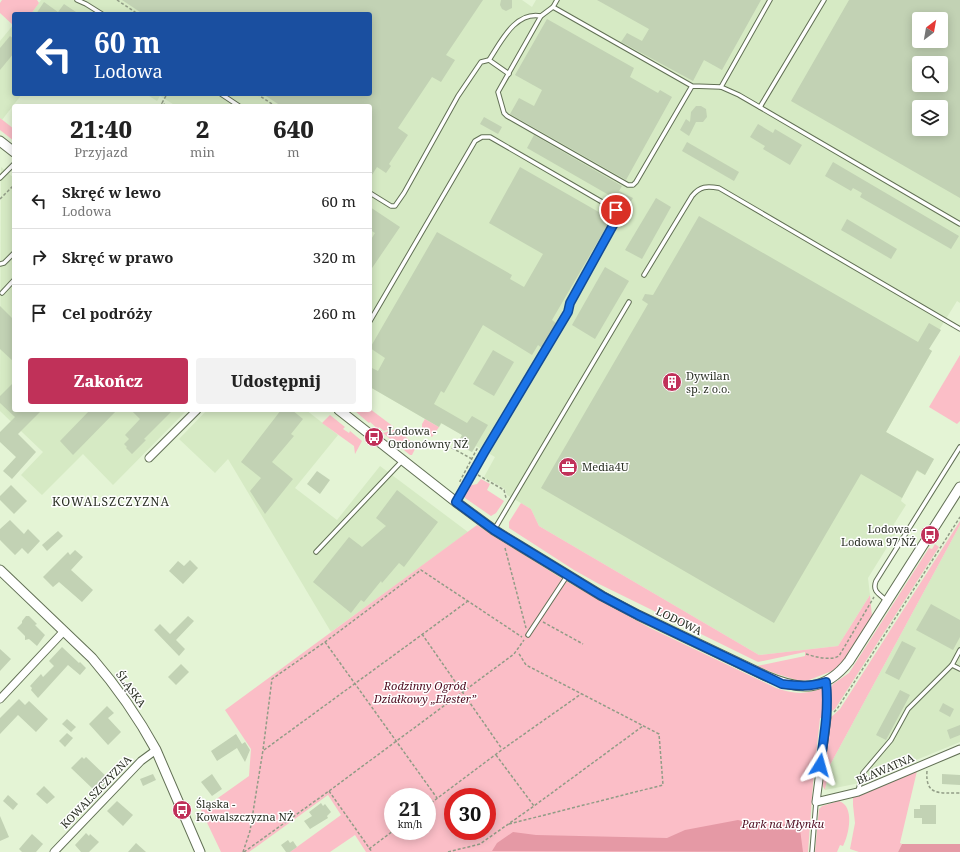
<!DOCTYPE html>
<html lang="pl">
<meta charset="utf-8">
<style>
:root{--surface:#fff;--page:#f2f2f2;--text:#222;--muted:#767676;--line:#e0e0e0;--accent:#c03159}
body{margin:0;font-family:"Noto Serif",serif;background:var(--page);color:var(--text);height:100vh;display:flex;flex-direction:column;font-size:15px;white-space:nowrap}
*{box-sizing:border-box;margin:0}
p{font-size:13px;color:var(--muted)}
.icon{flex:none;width:22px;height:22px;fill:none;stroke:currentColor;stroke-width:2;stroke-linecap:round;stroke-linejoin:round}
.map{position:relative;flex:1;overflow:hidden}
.sheet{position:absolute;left:12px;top:104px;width:360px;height:308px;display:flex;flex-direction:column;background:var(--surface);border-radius:4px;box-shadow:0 2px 10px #0003}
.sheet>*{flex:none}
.guide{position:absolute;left:12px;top:12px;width:360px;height:84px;border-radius:4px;box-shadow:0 2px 10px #0003;background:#1a4fa0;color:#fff;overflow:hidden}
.needle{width:26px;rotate:31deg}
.tools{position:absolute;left:912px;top:12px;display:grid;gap:8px}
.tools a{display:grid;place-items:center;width:36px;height:36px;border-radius:4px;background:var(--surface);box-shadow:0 2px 10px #0003;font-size:20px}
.speed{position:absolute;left:384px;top:788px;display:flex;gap:8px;font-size:20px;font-weight:700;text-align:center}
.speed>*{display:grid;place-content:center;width:52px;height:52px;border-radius:50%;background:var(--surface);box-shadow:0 2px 10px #0003;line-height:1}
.speed small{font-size:10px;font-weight:400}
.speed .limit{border:6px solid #d22;background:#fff;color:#111}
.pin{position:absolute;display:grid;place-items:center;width:34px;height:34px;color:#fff;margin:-17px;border:2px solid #fff;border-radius:50%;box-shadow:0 1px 4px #0007}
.me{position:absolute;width:44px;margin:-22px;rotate:8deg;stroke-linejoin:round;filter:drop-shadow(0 0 3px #0008)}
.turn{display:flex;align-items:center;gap:14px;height:84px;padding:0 16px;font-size:18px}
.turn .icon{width:52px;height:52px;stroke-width:2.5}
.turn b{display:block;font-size:28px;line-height:34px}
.eta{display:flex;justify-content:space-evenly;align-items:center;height:68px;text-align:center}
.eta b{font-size:24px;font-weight:800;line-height:28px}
.button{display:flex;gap:8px;margin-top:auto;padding:8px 16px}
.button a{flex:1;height:46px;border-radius:4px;background:var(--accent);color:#fff;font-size:16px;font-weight:800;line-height:46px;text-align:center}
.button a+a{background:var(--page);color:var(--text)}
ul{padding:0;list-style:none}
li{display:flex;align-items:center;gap:12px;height:56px;padding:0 16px;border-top:1px solid var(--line)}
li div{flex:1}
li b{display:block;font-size:15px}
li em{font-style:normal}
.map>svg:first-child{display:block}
.built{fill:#d6eac4;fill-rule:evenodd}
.green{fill:#fbbec7;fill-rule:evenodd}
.forest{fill:#e599a5}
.building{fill:#c2d2b4;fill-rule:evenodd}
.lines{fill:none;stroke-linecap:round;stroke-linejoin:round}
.service-casing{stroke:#627055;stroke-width:5.5}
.minor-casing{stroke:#627055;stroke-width:9}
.tertiary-casing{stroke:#627055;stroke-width:11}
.path{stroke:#919c86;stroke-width:1.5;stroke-dasharray:3 2;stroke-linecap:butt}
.service{stroke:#fff;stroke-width:3.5}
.minor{stroke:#fff;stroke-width:7}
.tertiary{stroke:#fff;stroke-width:9}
.route-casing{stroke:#114b97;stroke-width:10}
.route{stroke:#1a73e8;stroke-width:7}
.labels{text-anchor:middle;stroke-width:3;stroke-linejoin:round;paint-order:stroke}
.poi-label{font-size:11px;fill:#2c3226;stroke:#fff;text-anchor:start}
.street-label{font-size:11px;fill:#2c3226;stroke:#fff}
.park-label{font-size:11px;font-style:italic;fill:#4e0b1f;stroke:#fff}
.neighbourhood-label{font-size:12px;letter-spacing:1px;fill:#2c3226;stroke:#fff}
</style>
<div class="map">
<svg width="960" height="852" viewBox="0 0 960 852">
<rect width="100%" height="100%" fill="#e4f4d5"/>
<g class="built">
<path d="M41,0H522L532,7L536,0H960V303L957,301L928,348L932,351L886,432L934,459L925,475L917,471L902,498L901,501L906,505L894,524L896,533L868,578L870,595L838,646L759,655L539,526L531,509L507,495L505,489L484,477L495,457L476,446L472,452L457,444L462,435L442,423L439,427L370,387V106H176L160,96L157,101L146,94H370V14H31ZM919,19H941V41H919ZM919,63H941V85H919ZM919,107H941V129H919Z"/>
<polygon points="14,24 14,94 22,94 2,120 0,118 0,41"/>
<polygon points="1,167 14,178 14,410 187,410 113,485 83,454 42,495 21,475 43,452 0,411"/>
<polygon points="207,410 306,410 338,435 295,488 337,520 380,466 468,532 331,632 228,459 215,473 179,439"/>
<polygon points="960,525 960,742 860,783 825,790 830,765"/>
</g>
<g class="green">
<polygon points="2,0 37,0 39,3 31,14 14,14 13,25 0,13 0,3"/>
<polygon points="0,118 14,129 14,141 0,130"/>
<polygon points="960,355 960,421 957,424 929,407"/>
<polygon points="370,409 394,427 384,431 379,427 378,429 370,422 369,423 355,411 370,410"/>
<polygon points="330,415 345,427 343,429 349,433 350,431 362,441 355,454 354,446 322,423"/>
<polygon points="425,419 439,427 432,437 422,429 422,424"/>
<polygon points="396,429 413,443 415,449 412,455 410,455 383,433"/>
<polygon points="481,479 490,484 487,490 504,501 496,513 491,516 465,498 464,496 468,486 477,484"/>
<polygon points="521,503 531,509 539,526 759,655 838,646 870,595 872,617 846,657 840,665 832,671 809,680 800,681 777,674 757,666 805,656 805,652 758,662 599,584 574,570 509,528 509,522"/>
<polygon points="960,521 960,525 830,765 825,790 822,785 829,719 840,709"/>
<path d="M477,525L564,580L650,628L776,688C792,694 807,695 822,688L824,718H820L813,784L808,852H366L355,835L330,852H290L341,815L328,795L249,852H221L201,810L249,776L251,749L225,710ZM393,797H427V831H393ZM453,797H487V831H453Z"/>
<polygon points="935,544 939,547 835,709 829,713 830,689 833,684 849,673 929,548 932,549"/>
<polygon points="917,771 900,843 902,844 898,852 859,852 850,849 855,823 853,805 853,797 875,789"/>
<path d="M839,801C855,806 849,835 843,846L840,845L837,852H815L819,809L822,806Z"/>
</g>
<g class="forest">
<polygon points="738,820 771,828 788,823 800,829 803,852 492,851 497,843 513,832 536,835 667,838 685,830"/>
<polygon points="902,844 960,844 960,852 898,852"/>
</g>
<g class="building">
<polygon points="122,0 483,0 446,55 455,60 441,82 432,77 398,128 408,135 389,164 391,166 386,173 377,167 370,178 370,106 281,106 263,94 370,94 370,14 143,14"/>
<polygon points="501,0 512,0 512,8 506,11 502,9 500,5"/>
<polygon points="597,0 761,0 722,70 704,60 693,81 621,42 627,33 642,41 649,29"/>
<path d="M849,0H960V198L791,101ZM919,19H941V41H919ZM919,63H941V85H919ZM919,107H941V129H919Z"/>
<polygon points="44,2 58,12 64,4 79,14 36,14"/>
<polygon points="547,19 634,68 630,77 658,93 660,90 672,97 626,180 510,114 519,98 534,106 542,90 515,75"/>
<polygon points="10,36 14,39 14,53 0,70 0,48"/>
<polygon points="696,106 701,106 706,109 707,117 703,122 696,122 689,136 680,130 686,119 690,122 691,112"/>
<polygon points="484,117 502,127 498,134 480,124"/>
<polygon points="758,124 773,133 775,129 802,145 790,165 763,149 765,146 750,137"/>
<polygon points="534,135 622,186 619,191 633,198 628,206 527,148"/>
<polygon points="687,142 739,172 734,181 682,151"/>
<polygon points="833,162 959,236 951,249 860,197 862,193 853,188 851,191 825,176"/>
<polygon points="520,167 611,219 552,320 556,323 542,348 538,345 532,355 483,325 444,393 441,391 434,404 467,423 472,416 488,425 472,452 457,444 462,435 441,423 439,427 370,387 370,367 378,371 385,358 370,348 437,232 512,275 510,279 524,287 543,254 489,223"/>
<polygon points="656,198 671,207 642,259 625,250"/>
<polygon points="370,207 400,227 370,271 370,241 375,233 370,230"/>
<polygon points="699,216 918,342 929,323 941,330 929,349 932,351 886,432 934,459 925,475 917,470 902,498 861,474 774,623 541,488 648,304 642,300 645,294 653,295"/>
<polygon points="847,219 897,249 891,259 841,230"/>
<polygon points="605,267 629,281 595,339 572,325"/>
<polygon points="0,306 14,320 14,362 0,349"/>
<polygon points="493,350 514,362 494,396 473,384"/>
<polygon points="14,382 14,410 42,410 18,434 36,452 12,479 3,471 16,457 0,442 0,432 15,417 0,403 0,396"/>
<polygon points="90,410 117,410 73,455 60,441"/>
<polygon points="131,410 173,410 144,439 146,440 132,454 126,448 127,447 124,444 129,439 125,435 140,419"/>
<polygon points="281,410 292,410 303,419 291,434 294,436 272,462 293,479 265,514 250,491 261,478 241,462"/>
<polygon points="317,471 330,480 320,494 307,484"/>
<polygon points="11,485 27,501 14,514 0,500 0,496"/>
<polygon points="397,490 438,522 404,567 399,563 382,583 381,581 364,602 361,600 351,613 313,582 349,537 362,547 386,526 376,518"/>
<polygon points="10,520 24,534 28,529 40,541 28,554 22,548 15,555 0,540 0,529"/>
<polygon points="58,531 63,536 47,551 42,545"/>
<polygon points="75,550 83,557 71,570 93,590 82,602 59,582 53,587 43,577 68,552 70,555"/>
<polygon points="190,560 198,568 183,584 169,571 178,561 184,566"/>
<polygon points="931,604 960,620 960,637 953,650 916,630"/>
<polygon points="26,616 29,616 37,624 35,625 45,635 37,646 29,639 25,640 25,636 17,628 22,623 22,621"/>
<polygon points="188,616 194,621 176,640 185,649 179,656 154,630 160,624 170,634"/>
<polygon points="902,641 916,648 899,680 885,673"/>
<polygon points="62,647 79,663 80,662 86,668 80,675 68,665 38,698 31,690 32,688 30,686 41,674 43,677 54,666 49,661"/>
<polygon points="0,649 11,659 0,671"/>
<polygon points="181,664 189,672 176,685 168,677"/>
<polygon points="900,690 910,695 886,740 876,735"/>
<polygon points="19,699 25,705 29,701 48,719 36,732 18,715 0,734 0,718"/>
<polygon points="943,703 954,709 950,717 939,711"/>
<polygon points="107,706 114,713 108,718 121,732 108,745 89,724"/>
<polygon points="67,719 76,727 71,732 62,724"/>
<polygon points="960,725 960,735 950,739 947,730"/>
<polygon points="67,733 73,738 65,747 59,741"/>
<polygon points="236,734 242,744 245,742 250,750 245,762 237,748 217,761 211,751"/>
<polygon points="82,757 84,759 86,757 110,780 101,789 98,787 94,790 71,768"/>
<polygon points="153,774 156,780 143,786 140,779"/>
<polygon points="212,774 222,789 212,796 201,782"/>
<polygon points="942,774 960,775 960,785 942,784"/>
<polygon points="44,786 55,797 47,804 36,794"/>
<polygon points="8,795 18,804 13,810 3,801"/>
<polygon points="117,801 133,815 123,826 107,811"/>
<polygon points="321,803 323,806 325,804 331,812 327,816 328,818 310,829 304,821 312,816 309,812"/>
<polygon points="920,805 936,805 936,824 922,824 922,818 914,818 914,809 920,809"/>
<polygon points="0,816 9,837 0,841"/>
<polygon points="86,833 89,836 90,834 99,842 89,852 81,852 75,845"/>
<polygon points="32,834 43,844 36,852 22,852 19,849"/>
<polygon points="288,840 290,843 293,841 297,847 290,852 286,852 281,845"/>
<polygon points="136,843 146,852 128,852"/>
</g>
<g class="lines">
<defs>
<g id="service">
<polyline points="77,0 86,4 102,14"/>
<polyline points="553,7 557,0"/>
<polyline points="489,60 509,74"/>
<polyline points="692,86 636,182 633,185 628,185 507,116 504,113 498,92 541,16 553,7 692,86 721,87 739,95 960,224"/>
<polyline points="721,87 770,0"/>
<polyline points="221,94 239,106"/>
<polyline points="760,107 824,0"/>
<polyline points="0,178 14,164"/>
<path d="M370,193L391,206H395L404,193L458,96L481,62L489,60C501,42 515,11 541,16"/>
<polyline points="0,264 4,263 14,253"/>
<path d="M644,275L692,196C700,186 707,186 719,188L960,329"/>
<polyline points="2,293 14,280"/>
<polyline points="370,321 475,141 482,137 490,137 616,210 618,214 570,303 568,312 485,451 457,501"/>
<polyline points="494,530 629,302"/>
<polyline points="316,552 402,461"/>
<path d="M886,600C879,594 872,591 876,581L960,447"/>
<polyline points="528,635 567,576"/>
<polyline points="952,665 960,669"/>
<polyline points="858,791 863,773 891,740 908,709 952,665 960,650"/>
<polyline points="812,852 816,802"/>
</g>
<g id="minor">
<polyline points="149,458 197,410"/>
<polyline points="826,682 827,695 827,718 816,802 858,792 960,749"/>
<polyline points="0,699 64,631"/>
<polyline points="54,852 141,761 156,750"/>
</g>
<g id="tertiary">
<polyline points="0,141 14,152"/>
<path d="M339,410L456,502L494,530L520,546L602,596L638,615L766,676C800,691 825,692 849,661L960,487"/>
<path d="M0,570L92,658C117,687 138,717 156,750L200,852"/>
</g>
</defs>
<use href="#service" class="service-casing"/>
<use href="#minor" class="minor-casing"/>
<use href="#tertiary" class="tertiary-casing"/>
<g class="path">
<polyline points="117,0 138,14"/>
<polyline points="257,94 275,106"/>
<polyline points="162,103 167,94"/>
<polyline points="161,106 162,103 167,106"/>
<polyline points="0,199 14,185"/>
<polyline points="443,443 472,459"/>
<polyline points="478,475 504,490 506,498"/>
<polyline points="460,482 460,481 478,447"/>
<polyline points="505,548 526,628"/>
<polyline points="543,622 583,644"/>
<polyline points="422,634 502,749"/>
<polyline points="325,642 437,798"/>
<path d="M806,654C816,657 830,661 839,656L874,597"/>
<polyline points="834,712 837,709 960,517"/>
<polyline points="264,750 468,601"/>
<polyline points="496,755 534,806"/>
<path d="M927,771C925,796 940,793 960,793"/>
<polyline points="329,791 372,852"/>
<polyline points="427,806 503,749 581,694"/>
<polyline points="509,824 663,785 659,734 526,665 518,652"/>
<polyline points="369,849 393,831"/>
<polyline points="243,852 250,831 263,750 272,679 325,642 421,570 522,637"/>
<polyline points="244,852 329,791 514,654 524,640"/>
<polyline points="448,852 480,844 534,806 643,726"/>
</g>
<use href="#service" class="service"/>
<use href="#minor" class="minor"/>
<use href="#tertiary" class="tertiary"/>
</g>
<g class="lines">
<defs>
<path id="route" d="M616,210L618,214L617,218L570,303L568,312L485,451L456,502L494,530L602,596L638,615L782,684C799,686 809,687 826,682C829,710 824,737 820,765"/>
</defs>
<use href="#route" class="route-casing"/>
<use href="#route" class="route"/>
</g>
<defs>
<symbol id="building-disc" viewBox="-11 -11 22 22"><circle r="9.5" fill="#c03159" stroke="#fff"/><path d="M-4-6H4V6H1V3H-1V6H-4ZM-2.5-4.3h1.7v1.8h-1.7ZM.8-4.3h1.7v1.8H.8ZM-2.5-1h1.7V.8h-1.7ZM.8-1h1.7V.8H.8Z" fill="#fff"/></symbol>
<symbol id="bus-disc" viewBox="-11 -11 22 22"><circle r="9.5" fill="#c03159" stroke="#fff"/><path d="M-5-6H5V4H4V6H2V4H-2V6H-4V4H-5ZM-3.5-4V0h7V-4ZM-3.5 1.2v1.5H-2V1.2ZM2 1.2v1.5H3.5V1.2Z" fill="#fff"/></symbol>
<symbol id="office-disc" viewBox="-11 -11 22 22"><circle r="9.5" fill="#c03159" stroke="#fff"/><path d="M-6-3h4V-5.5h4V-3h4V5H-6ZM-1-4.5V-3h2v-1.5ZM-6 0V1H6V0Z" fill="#fff"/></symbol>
</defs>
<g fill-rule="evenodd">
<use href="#building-disc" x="661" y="371" width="22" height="22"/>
<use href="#bus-disc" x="363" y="426" width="22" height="22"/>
<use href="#office-disc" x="557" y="456" width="22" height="22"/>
<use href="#bus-disc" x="919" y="524" width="22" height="22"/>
<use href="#bus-disc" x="171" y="799" width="22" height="22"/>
</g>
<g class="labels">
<g class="poi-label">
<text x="686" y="380">Dywilan<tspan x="686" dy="13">sp. z o.o.</tspan></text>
<text x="388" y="435">Lodowa -<tspan x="388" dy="13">Ordonówny NŻ</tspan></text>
<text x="582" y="471">Media4U</text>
<text x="916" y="533" text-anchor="end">Lodowa -<tspan x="916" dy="13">Lodowa 97 NŻ</tspan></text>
<text x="196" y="808">Śląska -<tspan x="196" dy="13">Kowalszczyzna NŻ</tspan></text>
</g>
<g class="street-label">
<text transform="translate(679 621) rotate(26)" y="4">LODOWA</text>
<text transform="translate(131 689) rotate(54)" y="4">ŚLĄSKA</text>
<text transform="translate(885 769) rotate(-23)" y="4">BŁAWATNA</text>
<text transform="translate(96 792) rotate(-46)" y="4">KOWALSZCZYZNA</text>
</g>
<g class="park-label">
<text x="425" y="690">Rodzinny Ogród<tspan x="425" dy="13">Działkowy „Elester”</tspan></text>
<text x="783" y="828">Park na Młynku</text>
</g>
<g class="neighbourhood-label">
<text x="111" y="506">KOWALSZCZYZNA</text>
</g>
</g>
</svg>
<div class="tools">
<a><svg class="needle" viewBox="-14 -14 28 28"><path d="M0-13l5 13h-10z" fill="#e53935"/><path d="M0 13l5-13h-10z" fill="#767676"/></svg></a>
<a><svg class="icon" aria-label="search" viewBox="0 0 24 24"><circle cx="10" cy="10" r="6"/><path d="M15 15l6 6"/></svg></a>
<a><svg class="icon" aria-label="layers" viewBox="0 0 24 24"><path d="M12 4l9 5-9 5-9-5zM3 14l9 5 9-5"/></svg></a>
</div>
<div class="speed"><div>21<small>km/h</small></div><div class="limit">30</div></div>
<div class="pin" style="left:616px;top:210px;background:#d93025"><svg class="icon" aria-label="arrive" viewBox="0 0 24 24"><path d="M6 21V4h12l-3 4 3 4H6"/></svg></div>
<svg class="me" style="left:820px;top:765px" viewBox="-20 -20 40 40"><path d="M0-17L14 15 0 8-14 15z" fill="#1a73e8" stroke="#fff" stroke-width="4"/></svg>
<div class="guide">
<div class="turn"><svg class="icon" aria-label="left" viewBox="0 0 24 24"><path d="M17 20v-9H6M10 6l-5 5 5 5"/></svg><div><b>60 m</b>Lodowa</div></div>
</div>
<section class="sheet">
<div class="eta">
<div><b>21:40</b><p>Przyjazd</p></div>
<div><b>2</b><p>min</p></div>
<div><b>640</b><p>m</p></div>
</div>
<ul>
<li><svg class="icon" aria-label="left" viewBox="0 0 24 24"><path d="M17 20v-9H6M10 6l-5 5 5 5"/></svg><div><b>Skręć w lewo</b><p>Lodowa</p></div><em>60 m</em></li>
<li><svg class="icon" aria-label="right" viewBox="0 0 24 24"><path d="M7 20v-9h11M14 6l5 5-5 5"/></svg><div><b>Skręć w prawo</b></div><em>320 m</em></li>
<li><svg class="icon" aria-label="arrive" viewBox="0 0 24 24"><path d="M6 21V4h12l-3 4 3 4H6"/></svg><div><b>Cel podróży</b></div><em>260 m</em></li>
</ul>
<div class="button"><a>Zakończ</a><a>Udostępnij</a></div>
</section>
</div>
